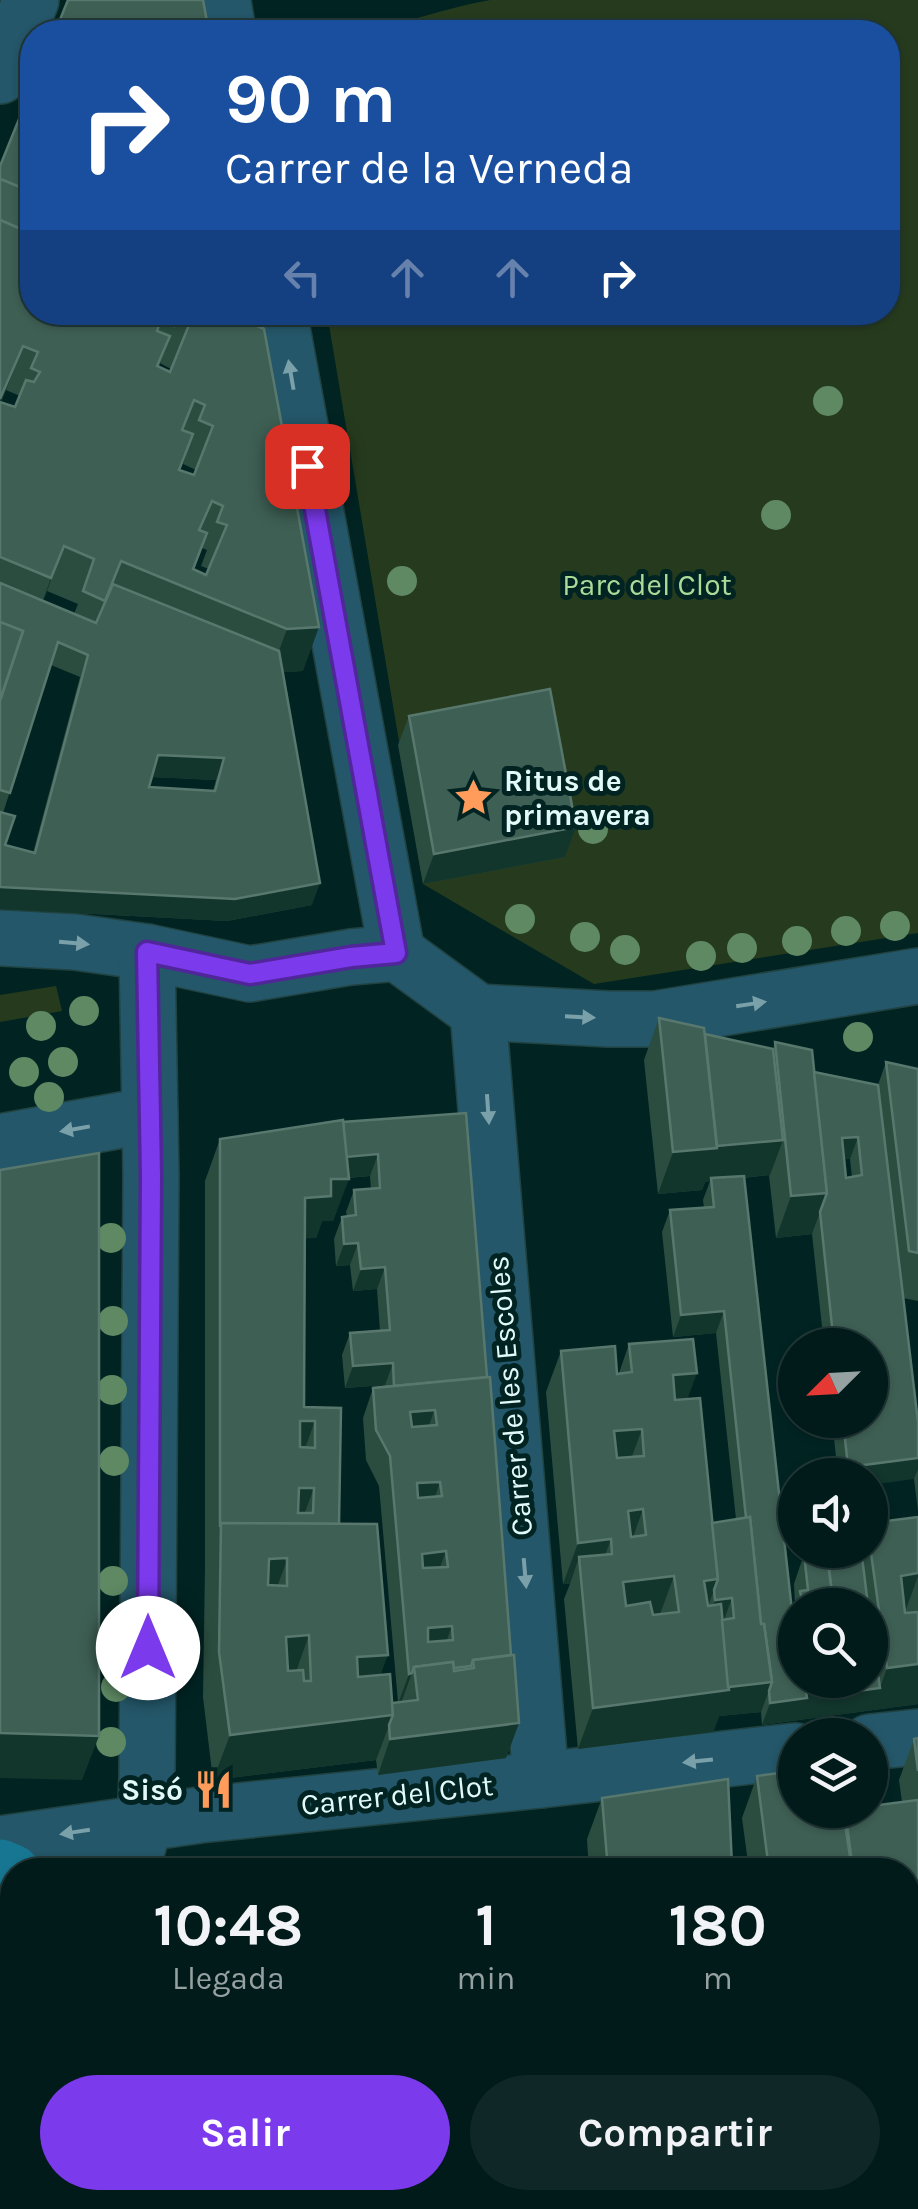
<!DOCTYPE html>
<html lang="es">
<meta charset="utf-8">
<style>
:root{--surface:#011b1a;--page:#0f2827;--text:#f1f3f6;--muted:#96a1a2;--line:#233939;--accent:#7c3aed}
body{margin:0;font-family:Karla,sans-serif;background:var(--page);color:var(--text);height:100vh;display:flex;flex-direction:column;font-size:38px;white-space:nowrap}
*{box-sizing:border-box;margin:0}
p{font-size:32px;color:var(--muted)}
.icon{flex:none;width:55px;height:55px;fill:none;stroke:currentColor;stroke-width:2;stroke-linecap:round;stroke-linejoin:round}
.map{position:relative;flex:1;overflow:hidden}
.side{position:absolute;left:0px;top:1858px;width:920px;height:352px;display:flex;flex-direction:column;background:var(--surface);border-radius:40px 40px 0 0;box-shadow:0 2px 8px #0004,0 0 0 2px var(--line)}
.side>*{flex:none}
.top-card{position:absolute;left:20px;top:20px;width:880px;height:305px;border-radius:40px;box-shadow:0 2px 8px #0004,0 0 0 2px var(--line);background:#1a4fa0;color:#fff;overflow:hidden}
.needle{width:65px;rotate:246deg}
.controls{position:absolute;left:778px;top:1328px;display:grid;gap:20px}
.controls a{display:grid;place-items:center;width:110px;height:110px;border-radius:50%;background:var(--surface);box-shadow:0 2px 8px #0004,0 0 0 2px var(--line);font-size:50px}
.pin{position:absolute;display:grid;place-items:center;width:85px;height:85px;color:#fff;margin:-42px;border-radius:20px;box-shadow:0 5px 15px #0006}
.me{position:absolute;width:110px;margin:-55px;rotate:0deg;stroke-linejoin:round;filter:drop-shadow(0 0 8px #0008)}
.turn{display:flex;align-items:center;gap:35px;height:210px;padding:0 40px;font-size:45px}
.turn .icon{width:130px;height:130px;stroke-width:2.5}
.turn b{display:block;font-size:70px;line-height:85px}
.lanes{display:flex;align-items:center;height:95px;padding:0 40px;background:#0003;justify-content:center;gap:50px;direction:ltr}
.lanes .off{opacity:.35}
.eta{display:flex;justify-content:space-evenly;align-items:center;height:170px;text-align:center}
.eta b{font-size:60px;font-weight:700;line-height:70px}
.cta{display:flex;gap:20px;margin-top:auto;padding:20px 40px}
.cta a{flex:1;height:115px;border-radius:60px;background:var(--accent);color:#fff;font-size:40px;font-weight:700;line-height:115px;text-align:center}
.cta a+a{background:var(--page);color:var(--text)}
.map>svg:first-child{display:block}
.green{fill:#263b1e}
.lines{fill:none;stroke-linecap:round;stroke-linejoin:round}
.street-casing{stroke:#204241;stroke-width:58}
.secondary-casing{stroke:#204241;stroke-width:58}
.street{stroke:#245769;stroke-width:55}
.secondary{stroke:#177793;stroke-width:55}
.tree{fill:#5e8963}
.wall{fill:#2b4d40;fill-rule:evenodd}
.shaded-wall{fill:#12352c}
.building{fill:#3e5f54;stroke:#58786e;stroke-width:2.5;fill-rule:evenodd}
.oneway{fill:#7aa0aa}
.route-casing{stroke:#51269a;stroke-width:25}
.route{stroke:#7c3aed;stroke-width:18}
.labels{text-anchor:middle;stroke-width:10;stroke-linejoin:round;paint-order:stroke}
.park-label{font-size:30px;fill:#aadb97;stroke:#012423}
.poi-label{font-size:30px;font-weight:bold;fill:#e2f9f9;stroke:#012423;text-anchor:start}
.street-label{font-size:30px;fill:#e2f9f9;stroke:#012423}
</style>
<div class="map">
<svg width="918" height="2209" viewBox="0 0 918 2209">
<rect width="100%" height="100%" fill="#012423"/>
<g class="green">
<path d="M490,0H918V933L594,984L423,884L327,313L888,312V32H359C404,24 445,8 490,0Z"/>
<polygon points="56,986 62,1011 0,1022 0,995"/>
</g>
<g class="lines">
<defs>
<g id="street">
<polyline points="223,2 228,32"/>
<polyline points="0,76 31,0"/>
<polyline points="279,312 397,953"/>
<polyline points="0,938 75,942 147,952 250,974 351,957 397,953 478,1012 608,1019 655,1019 918,976"/>
<polyline points="478,1012 541,1780"/>
<polyline points="0,1142 150,1115"/>
<polyline points="870,1742 918,1737"/>
<polyline points="0,1844 200,1815 541,1780 795,1751"/>
<polyline points="131,1870 145,1822 147,1777 151,1176 147,952"/>
<polyline points="156,2198 157,2209"/>
</g>
<g id="secondary">
<polyline points="0,1867 12,1872"/>
<polyline points="0,2060 12,2065"/>
<polyline points="364,2198 393,2209"/>
<polyline points="853,2198 883,2209"/>
</g>
</defs>
<use href="#street" class="street-casing"/>
<use href="#secondary" class="secondary-casing"/>
<use href="#street" class="street"/>
<use href="#secondary" class="secondary"/>
</g>
<g class="tree">
<circle cx="828" cy="401" r="15"/>
<circle cx="776" cy="515" r="15"/>
<circle cx="402" cy="581" r="15"/>
<circle cx="593" cy="829" r="15"/>
<circle cx="520" cy="919" r="15"/>
<circle cx="895" cy="926" r="15"/>
<circle cx="846" cy="931" r="15"/>
<circle cx="585" cy="937" r="15"/>
<circle cx="797" cy="941" r="15"/>
<circle cx="742" cy="948" r="15"/>
<circle cx="625" cy="950" r="15"/>
<circle cx="701" cy="956" r="15"/>
<circle cx="84" cy="1011" r="15"/>
<circle cx="41" cy="1026" r="15"/>
<circle cx="858" cy="1037" r="15"/>
<circle cx="63" cy="1062" r="15"/>
<circle cx="24" cy="1072" r="15"/>
<circle cx="49" cy="1097" r="15"/>
<circle cx="111" cy="1238" r="15"/>
<circle cx="113" cy="1321" r="15"/>
<circle cx="112" cy="1390" r="15"/>
<circle cx="114" cy="1461" r="15"/>
<circle cx="113" cy="1581" r="15"/>
<circle cx="116" cy="1687" r="15"/>
<circle cx="111" cy="1742" r="15"/>
</g>
<g class="wall">
<path d="M32,87V312H38L51,319L260,312L303,671L283,672L312,905L227,921L0,909V166ZM160,363L171,369L170,372L159,367ZM6,390L20,396L15,407L1,402ZM188,449L183,464L196,470L194,475L180,470ZM202,548L207,550L201,566L209,569L206,575L194,570ZM47,591L78,604L74,614L43,601ZM51,665L80,677L33,853L5,845L3,813ZM152,777L216,780L213,791L149,787Z"/>
<polygon points="409,716 576,827 565,857 423,884 398,745"/>
<path d="M659,1018L705,1034L773,1049L775,1042L814,1071L878,1085L886,1062L918,1069V1301L903,1298L918,1422V1511L914,1479L870,1475H838L832,1420H870V1345H824L812,1234L776,1238L769,1175L744,1178L792,1611H793L795,1606V1680H870V1605H795L794,1584L804,1554L828,1559L852,1558L854,1550H870L918,1517V1704L762,1725L761,1712L719,1716L713,1732L578,1749L564,1599L570,1584H563L546,1392L561,1351L617,1374L619,1373L629,1344L687,1399L712,1523L736,1519L716,1333L673,1337L662,1232L670,1210L704,1208L703,1200L710,1181L705,1182L702,1190L658,1194L644,1060ZM844,1159H850L852,1177L846,1178Z"/>
<path d="M466,1113L487,1377L511,1655L519,1723L506,1758L378,1775L376,1760L213,1780L203,1697L205,1568V1181L220,1139L343,1122ZM370,1176L371,1189L354,1190L346,1212L347,1216L342,1217L334,1239L336,1266L350,1265L353,1291L377,1289L380,1331L350,1333L342,1355L345,1388L385,1385L373,1388L363,1418L366,1460L379,1486L398,1702L392,1703L380,1675L339,1524L341,1408L304,1407L305,1238H316L322,1221H333L348,1178Z"/>
<polygon points="918,1738 918,2111 908,2107 908,1870 749,1870 742,1818 757,1776 843,1814 845,1810 902,1802 899,1780 914,1739"/>
<polygon points="602,1798 732,1866 731,1870 589,1870 587,1839"/>
</g>
<g class="shaded-wall">
<polygon points="23,346 6,390 0,405 0,399"/>
<polygon points="64,546 47,591 35,622 51,578"/>
<polygon points="319,627 303,671 271,673 287,629"/>
<polygon points="158,755 224,758 216,780 150,777"/>
<polygon points="576,827 565,857 423,884 434,854"/>
<polygon points="320,883 312,905 227,921 0,909 0,887"/>
<polygon points="858,1137 850,1159 834,1160 842,1138"/>
<polygon points="783,1140 770,1175 711,1181 711,1178 710,1181 705,1182 702,1190 658,1194 673,1152"/>
<polygon points="378,1154 370,1176 329,1179 337,1157"/>
<polygon points="331,1179 349,1179 333,1221 322,1221 316,1238 290,1239 305,1198"/>
<polygon points="827,1193 812,1234 776,1238 791,1196"/>
<polygon points="358,1243 350,1265 336,1266 344,1244"/>
<polygon points="385,1267 377,1289 353,1291 361,1269"/>
<polygon points="724,1311 716,1333 673,1337 681,1315"/>
<polygon points="393,1363 385,1385 345,1388 353,1366"/>
<polygon points="697,1373 682,1414 658,1416 673,1375"/>
<polygon points="434,1411 424,1440 400,1442 410,1413"/>
<polygon points="300,1421 315,1421 300,1462"/>
<polygon points="642,1429 627,1470 599,1473 614,1431"/>
<polygon points="918,1458 918,1469 914,1479 870,1485 870,1475 845,1475 848,1467"/>
<polygon points="440,1482 430,1512 406,1513 417,1483"/>
<polygon points="299,1488 314,1488 271,1603 266,1569"/>
<polygon points="643,1509 628,1551 628,1511"/>
<polygon points="611,1539 596,1580 579,1557 570,1584 563,1584 578,1543"/>
<polygon points="446,1551 435,1581 411,1583 422,1554"/>
<polygon points="918,1573 918,1576 904,1615 901,1576"/>
<polygon points="674,1576 659,1617 608,1623 623,1582"/>
<polygon points="718,1579 703,1620 704,1581"/>
<polygon points="841,1591 836,1605 823,1605 828,1592"/>
<polygon points="732,1598 721,1628 704,1629 715,1600"/>
<polygon points="452,1626 441,1656 417,1658 428,1628"/>
<polygon points="309,1635 293,1680 269,1682 286,1637"/>
<polygon points="388,1655 371,1700 341,1702 357,1657"/>
<polygon points="918,1664 918,1704 762,1725 770,1703 807,1698 809,1690 846,1685 880,1688 887,1668"/>
<polygon points="412,1673 401,1703 398,1704 409,1674"/>
<polygon points="772,1682 761,1712 719,1716 713,1732 578,1749 593,1708 724,1687"/>
<polygon points="393,1715 376,1760 213,1780 230,1735"/>
<polygon points="519,1723 506,1758 378,1775 390,1739"/>
<polygon points="0,1733 99,1736 82,1780 0,1778"/>
<polygon points="732,1866 731,1870 699,1870"/>
<polygon points="918,1903 918,1945 908,1946 908,1904"/>
</g>
<g class="building">
<polygon points="68,0 203,0 209,32 55,32"/>
<polygon points="32,87 32,192 0,179 0,166"/>
<polygon points="0,179 32,192 32,220 31,219 26,231 0,220"/>
<path d="M0,220L32,234V312L51,319L54,312H224L264,329L319,627L287,629L121,561L105,601L83,591L94,559L64,546L51,578L0,557V402L15,407L26,380L34,382L40,372L31,368L38,352L23,346L0,399ZM176,319L189,325L170,372L157,366L170,336L157,331L161,320L174,326ZM194,400L205,405L199,420L213,426L194,475L179,470L193,434L182,430ZM212,501L223,506L217,522L227,525L206,575L193,569L207,533L199,530Z"/>
<polygon points="224,312 260,312 263,328"/>
<path d="M0,583L96,623L113,584L279,651L320,883L235,899L0,887V812L15,816L5,845L35,853L88,655L58,642L10,793L0,790V701L23,631L0,622ZM158,755L224,758L215,791L149,787Z"/>
<polygon points="0,622 23,631 0,700"/>
<polygon points="550,689 576,827 434,854 409,716"/>
<polygon points="659,1018 704,1028 717,1148 673,1152"/>
<polygon points="705,1034 773,1049 783,1140 717,1146"/>
<polygon points="775,1042 812,1050 827,1193 791,1196"/>
<polygon points="886,1062 918,1069 918,1253 909,1251"/>
<path d="M814,1072L878,1085L918,1422V1458L848,1467L843,1420H870V1345H834L820,1212L827,1193ZM858,1137L862,1175L846,1178L842,1138Z"/>
<polygon points="466,1113 487,1377 394,1386 393,1363 353,1366 350,1333 390,1330 385,1267 361,1269 358,1243 344,1244 342,1217 356,1215 354,1190 380,1188 378,1154 346,1157 343,1122"/>
<path d="M343,1120L349,1179H331V1196L305,1198L304,1407L341,1408L339,1524L221,1523L220,1527V1139ZM300,1421H315V1448L300,1447ZM299,1488H314L313,1513H298Z"/>
<polygon points="99,1153 99,1736 0,1733 0,1170"/>
<polygon points="744,1176 792,1611 794,1611 795,1615 795,1680 804,1680 807,1698 770,1703 769,1691 772,1682 764,1624 761,1624 750,1517 746,1518 724,1311 681,1315 670,1210 714,1207 711,1178"/>
<path d="M693,1339L697,1373L673,1375L675,1400L700,1398L718,1579L704,1581L708,1606L721,1604L729,1690L593,1708L579,1557L612,1554L611,1539L578,1543L561,1351L615,1346L617,1374L632,1372L629,1344ZM642,1429L644,1456L617,1458L614,1431ZM643,1509L646,1535L631,1537L628,1511ZM674,1576L679,1612L653,1615L650,1602L626,1606L623,1582Z"/>
<path d="M490,1377L511,1655L473,1660L471,1666L454,1668L453,1662L414,1667L412,1673L409,1674L390,1456L376,1430L373,1388ZM435,1410L437,1425L412,1427L410,1412ZM440,1482L442,1496L418,1498L417,1483ZM446,1551L448,1567L423,1568L422,1554ZM452,1626L453,1640L428,1642V1628Z"/>
<polygon points="750,1517 761,1624 764,1624 772,1682 728,1687 722,1620 734,1618 732,1598 715,1600 714,1590 718,1579 712,1523"/>
<polygon points="918,1517 918,1573 901,1576 905,1613 918,1612 918,1664 887,1668 870,1546 870,1523"/>
<path d="M221,1523L377,1524L388,1655L357,1657L358,1677L390,1674L393,1715L230,1735L219,1652ZM287,1558V1586L268,1585L269,1559ZM309,1635L311,1681H304L303,1670L288,1671L286,1637Z"/>
<polygon points="826,1551 834,1605 798,1605 797,1603 802,1601 800,1591 808,1590 804,1554"/>
<polygon points="862,1557 868,1605 834,1605 843,1603 841,1591 832,1592 828,1559"/>
<polygon points="870,1617 880,1688 843,1693 846,1685 845,1680 870,1680"/>
<polygon points="514,1655 519,1723 390,1739 389,1725 393,1715 392,1703 418,1700 414,1667 453,1662 454,1671 474,1668 473,1660"/>
<polygon points="808,1680 845,1680 846,1685 809,1690"/>
<polygon points="918,1738 918,1771 914,1739"/>
<polygon points="795,1771 795,1810 843,1810 852,1870 769,1870 757,1776"/>
<polygon points="728,1779 732,1866 699,1870 608,1870 602,1798"/>
<polygon points="918,1800 918,1903 908,1904 908,1870 853,1870 845,1810 870,1810 870,1806"/>
<polygon points="918,1941 918,2002 910,2000 908,1989 908,1943"/>
<polygon points="909,1988 911,2010 918,2013 918,2061 908,2057"/>
<polygon points="0,2076 12,2081 12,2198 137,2198 137,2209 0,2209"/>
<polygon points="259,2198 311,2198 341,2209 239,2209"/>
</g>
<defs><path id="oneway-solid" d="M-6-.8H1V-3.2L6.5 0L1 3.2V.8H-6Z" transform="scale(2.5)"/></defs>
<g class="oneway">
<use href="#oneway-solid" transform="translate(291 375) rotate(-100)"/>
<use href="#oneway-solid" transform="translate(74 943) rotate(5)"/>
<use href="#oneway-solid" transform="translate(751 1004) rotate(-9)"/>
<use href="#oneway-solid" transform="translate(580 1017) rotate(3)"/>
<use href="#oneway-solid" transform="translate(488 1109) rotate(86)"/>
<use href="#oneway-solid" transform="translate(75 1129) rotate(170)"/>
<use href="#oneway-solid" transform="translate(525 1573) rotate(85)"/>
<use href="#oneway-solid" transform="translate(698 1761) rotate(174)"/>
<use href="#oneway-solid" transform="translate(75 1832) rotate(171)"/>
</g>
<g class="lines">
<defs>
<polyline id="route" points="148,1648 151,1176 147,952 250,974 351,957 396,953 307,466"/>
</defs>
<use href="#route" class="route-casing"/>
<use href="#route" class="route"/>
</g>
<defs>
<symbol id="sight-bare" viewBox="-9 -9 18 18"><path d="M0-6L1.8-2.2L6-1.7L2.9 1.2L3.7 5.4L0 3.3L-3.7 5.4L-2.9 1.2L-6-1.7L-1.8-2.2Z" fill="#ff9b5b" stroke="#012423" stroke-width="2.5" paint-order="stroke"/></symbol>
<symbol id="restaurant-bare" viewBox="-9 -9 18 18"><path d="M-5-6h1v4h1v-4h1v4h1v-4h1v5L-1.5 .5V6h-2V.5L-5-1ZM5-6V6H3V1.5H1.5Q1.5-4 5-6Z" fill="#ff9b5b" stroke="#012423" stroke-width="2.5" paint-order="stroke"/></symbol>
</defs>
<g fill-rule="evenodd">
<use href="#sight-bare" x="446" y="770" width="55" height="55"/>
<use href="#restaurant-bare" x="186" y="1762" width="55" height="55"/>
</g>
<g class="labels">
<g class="park-label">
<text x="647" y="595">Parc del Clot</text>
</g>
<g class="poi-label">
<text x="504" y="791">Ritus de<tspan x="504" dy="34">primavera</tspan></text>
<text x="183" y="1800" text-anchor="end">Sisó</text>
</g>
<g class="street-label">
<text transform="translate(510 1396) rotate(-95)" y="10">Carrer de les Escoles</text>
<text transform="translate(397 1795) rotate(-6)" y="10">Carrer del Clot</text>
</g>
</g>
</svg>
<div class="controls">
<a><svg class="needle" viewBox="-14 -14 28 28"><path d="M0-13l5 13h-10z" fill="#e53935"/><path d="M0 13l5-13h-10z" fill="#96a1a2"/></svg></a>
<a><svg class="icon" aria-label="sound" viewBox="0 0 24 24"><path d="M4 9h4l5-4v14l-5-4H4zM17 9q2 3 0 6"/></svg></a>
<a><svg class="icon" aria-label="search" viewBox="0 0 24 24"><circle cx="10" cy="10" r="6"/><path d="M15 15l6 6"/></svg></a>
<a><svg class="icon" aria-label="layers" viewBox="0 0 24 24"><path d="M12 4l9 5-9 5-9-5zM3 14l9 5 9-5"/></svg></a>
</div>
<div class="pin" style="left:307px;top:466px;background:#d93025"><svg class="icon" aria-label="arrive" viewBox="0 0 24 24"><path d="M6 21V4h12l-3 4 3 4H6"/></svg></div>
<svg class="me" style="left:148px;top:1648px" viewBox="-20 -20 40 40"><circle r="19" fill="#fff"/><path d="M0-13L10 11 0 6-10 11z" fill="#7c3aed"/></svg>
<div class="top-card">
<div class="turn"><svg class="icon" aria-label="right" viewBox="0 0 24 24"><path d="M7 20v-9h11M14 6l5 5-5 5"/></svg><div><b>90 m</b>Carrer de la Verneda</div></div>
<div class="lanes"><svg class="icon off" aria-label="left" viewBox="0 0 24 24"><path d="M17 20v-9H6M10 6l-5 5 5 5"/></svg><svg class="icon off" aria-label="ahead" viewBox="0 0 24 24"><path d="M12 20V5M6 11l6-6 6 6"/></svg><svg class="icon off" aria-label="ahead" viewBox="0 0 24 24"><path d="M12 20V5M6 11l6-6 6 6"/></svg><svg class="icon" aria-label="right" viewBox="0 0 24 24"><path d="M7 20v-9h11M14 6l5 5-5 5"/></svg></div>
</div>
<section class="side">
<div class="eta">
<div><b>10:48</b><p>Llegada</p></div>
<div><b>1</b><p>min</p></div>
<div><b>180</b><p>m</p></div>
</div>
<div class="cta"><a>Salir</a><a>Compartir</a></div>
</section>
</div>
